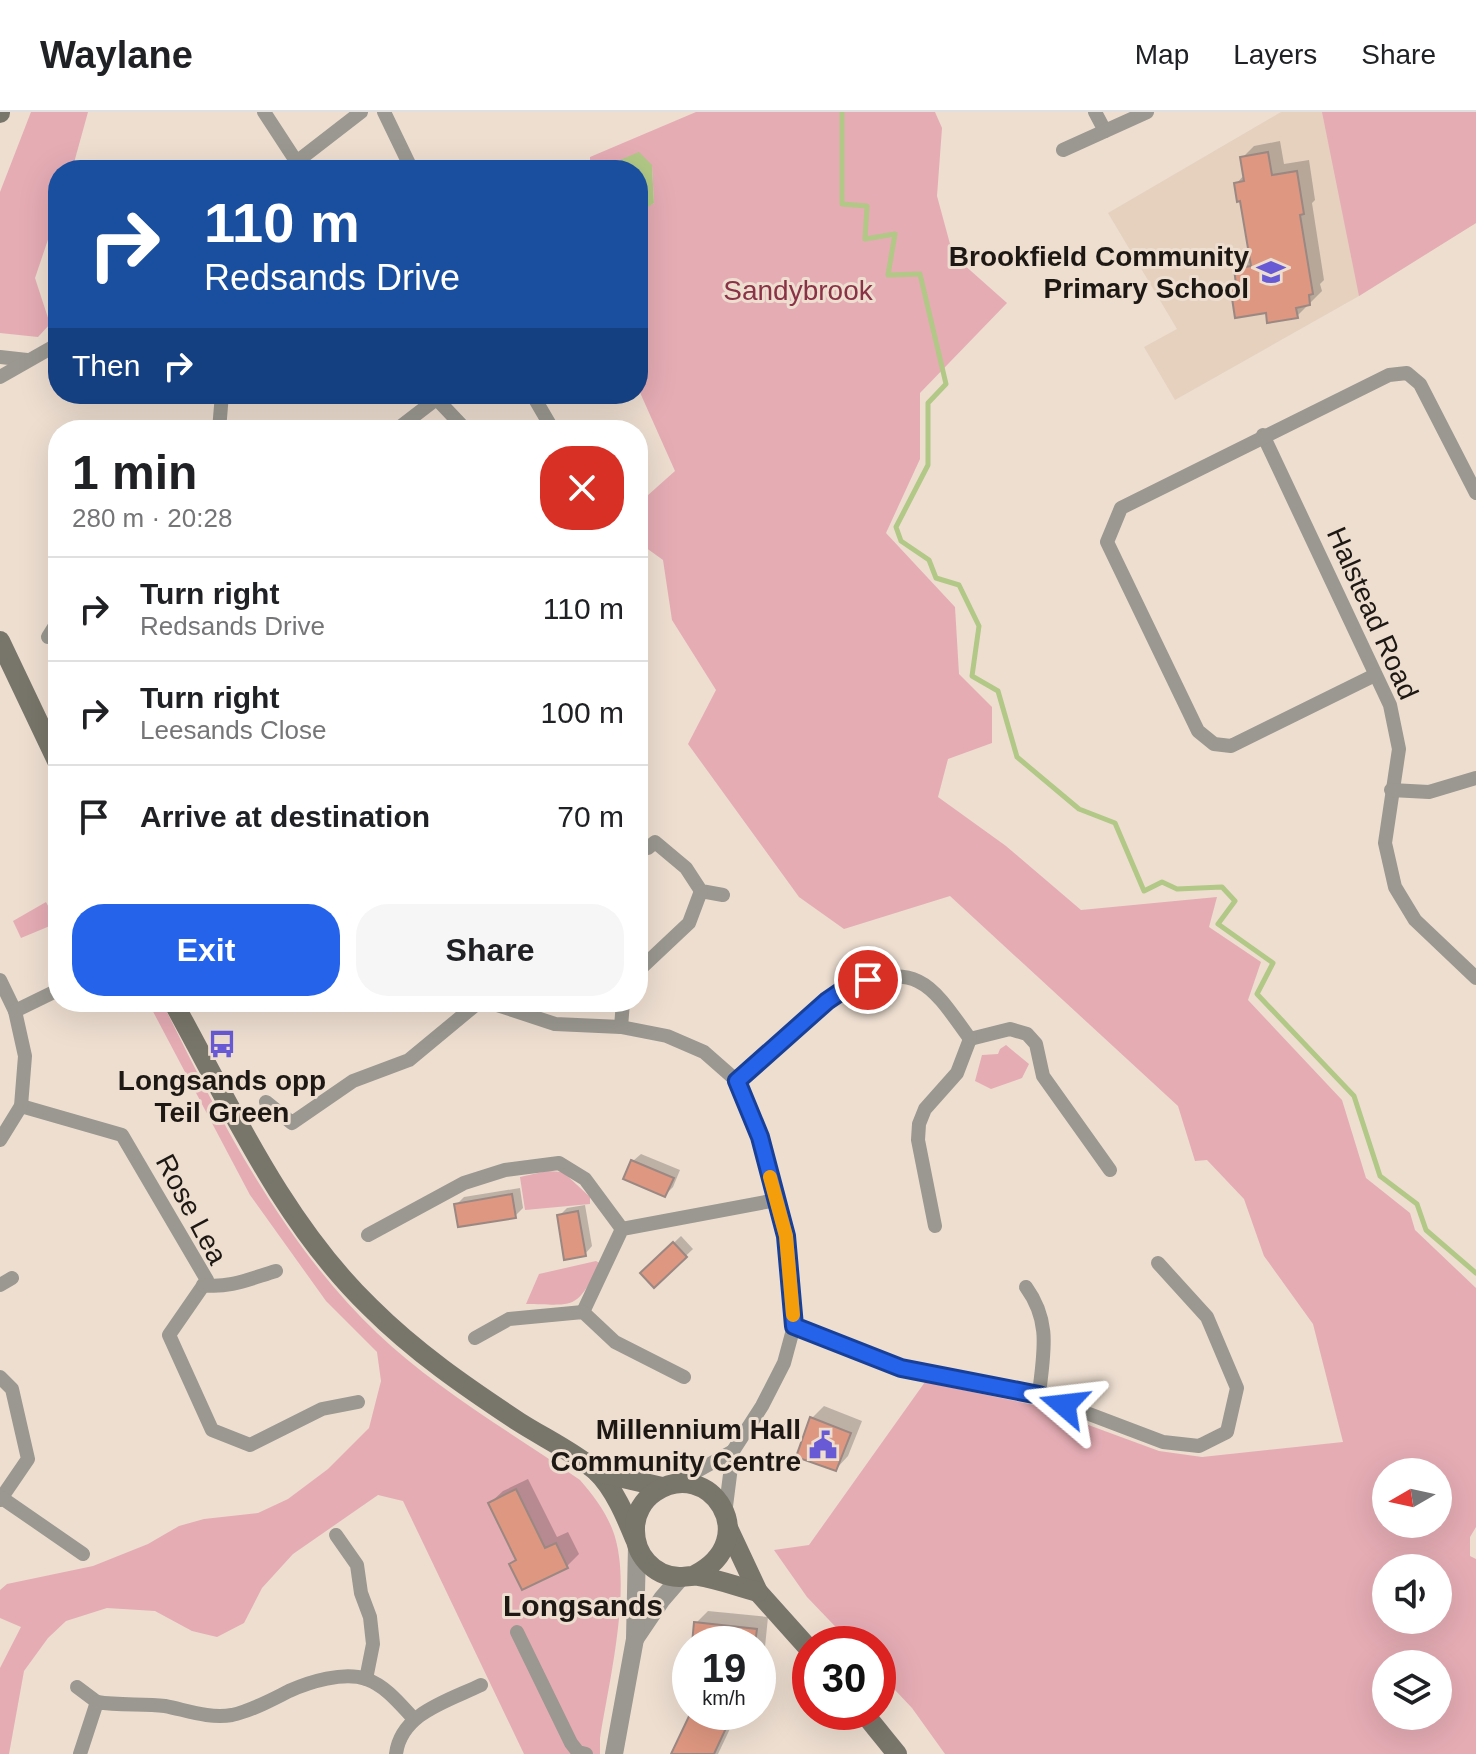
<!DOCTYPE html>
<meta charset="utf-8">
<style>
:root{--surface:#fff;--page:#f6f6f6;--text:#202124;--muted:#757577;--line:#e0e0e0;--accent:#2563eb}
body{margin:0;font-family:Arial,sans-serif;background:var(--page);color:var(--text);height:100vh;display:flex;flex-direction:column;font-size:30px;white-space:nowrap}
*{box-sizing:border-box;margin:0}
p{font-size:26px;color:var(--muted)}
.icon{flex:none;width:44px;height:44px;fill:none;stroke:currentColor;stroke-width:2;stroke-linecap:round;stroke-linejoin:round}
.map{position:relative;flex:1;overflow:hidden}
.side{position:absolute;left:48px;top:308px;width:600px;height:592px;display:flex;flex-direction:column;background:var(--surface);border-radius:32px;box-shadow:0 8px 32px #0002}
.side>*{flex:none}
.banner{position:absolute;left:48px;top:48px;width:600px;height:244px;border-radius:32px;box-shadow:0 8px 32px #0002;background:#1a4fa0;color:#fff;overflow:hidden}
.needle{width:52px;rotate:261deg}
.buttons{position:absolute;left:1372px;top:1346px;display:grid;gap:16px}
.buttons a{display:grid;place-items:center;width:80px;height:80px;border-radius:50%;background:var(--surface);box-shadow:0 8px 32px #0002;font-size:40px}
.speed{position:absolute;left:672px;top:1514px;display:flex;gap:16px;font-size:40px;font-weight:700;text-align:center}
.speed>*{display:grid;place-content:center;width:104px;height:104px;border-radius:50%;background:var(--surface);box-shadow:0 8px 32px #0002;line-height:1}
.speed small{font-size:20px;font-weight:400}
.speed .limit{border:12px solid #d22;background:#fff;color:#111}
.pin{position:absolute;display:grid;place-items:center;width:68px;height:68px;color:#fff;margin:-34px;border:4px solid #fff;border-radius:50%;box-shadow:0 2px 8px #0007}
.me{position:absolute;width:88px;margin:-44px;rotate:287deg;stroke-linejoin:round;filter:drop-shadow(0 0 6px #0008)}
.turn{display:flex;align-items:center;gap:28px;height:168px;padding:0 24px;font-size:36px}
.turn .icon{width:104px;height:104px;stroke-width:2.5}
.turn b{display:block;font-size:56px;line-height:68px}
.then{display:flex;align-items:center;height:76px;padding:0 24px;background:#0003;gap:16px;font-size:30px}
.round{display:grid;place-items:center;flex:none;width:84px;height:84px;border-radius:32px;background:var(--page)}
.head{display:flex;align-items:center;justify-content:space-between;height:136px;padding:0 24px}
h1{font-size:48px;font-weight:800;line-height:60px}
.cta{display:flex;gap:16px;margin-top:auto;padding:16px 24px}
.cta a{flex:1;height:92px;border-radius:32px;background:var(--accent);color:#fff;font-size:32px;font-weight:800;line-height:92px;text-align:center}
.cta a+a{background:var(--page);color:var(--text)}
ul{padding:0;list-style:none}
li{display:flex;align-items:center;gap:24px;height:104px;padding:0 24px;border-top:2px solid var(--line)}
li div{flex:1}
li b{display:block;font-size:30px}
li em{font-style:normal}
header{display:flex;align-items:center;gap:48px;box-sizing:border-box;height:112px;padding:0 40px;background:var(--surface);border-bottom:2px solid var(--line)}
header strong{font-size:38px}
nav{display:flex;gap:44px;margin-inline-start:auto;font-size:28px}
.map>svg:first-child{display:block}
.built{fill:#e5d1be}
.green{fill:#e5acb4;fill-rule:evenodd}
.water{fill:#b1c886}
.shadow{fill:#0003}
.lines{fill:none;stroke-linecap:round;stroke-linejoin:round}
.stream{stroke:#b1c886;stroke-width:5}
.building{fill:#de9781;stroke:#9b8882;stroke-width:2}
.minor{stroke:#9a9890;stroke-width:14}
.tertiary{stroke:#9a9890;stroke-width:18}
.secondary{stroke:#78756a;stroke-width:20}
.route-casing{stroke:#184099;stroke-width:20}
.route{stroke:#2563eb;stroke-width:14}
.slow{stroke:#f59e0b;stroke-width:14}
.labels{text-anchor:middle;stroke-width:6;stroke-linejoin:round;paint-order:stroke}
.poi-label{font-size:28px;font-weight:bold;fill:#1d1813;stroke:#edded0;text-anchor:end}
.park-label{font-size:28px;fill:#8a3246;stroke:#edded0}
.street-label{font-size:28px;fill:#1d1813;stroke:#edded0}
.neighbourhood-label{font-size:30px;font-weight:bold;fill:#1d1813;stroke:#edded0}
</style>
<header>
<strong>Waylane</strong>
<nav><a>Map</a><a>Layers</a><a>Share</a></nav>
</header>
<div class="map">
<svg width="1476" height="1642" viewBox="0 0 1476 1642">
<rect width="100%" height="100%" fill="#edded0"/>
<polygon class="built" points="1281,0 1476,0 1476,111 1359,184 1175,288 1144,235 1177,217 1108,101"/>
<g class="green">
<polygon points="31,0 88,0 72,58 58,58 58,98 35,166 50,212 38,225 0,221 0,80"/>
<path d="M696,0H935L942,16L937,84L953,143L1007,191L920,281V347L886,421L955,495L959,562L992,595V631L948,647L938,685L1006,734L1081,798L1217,785L1209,815L1261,850L1248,888L1342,988L1366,1066L1410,1101L1415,1118L1476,1176V1415L1470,1425V1444L1476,1447V1642H945L912,1596L878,1560V1532H852L807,1485L774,1438L809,1433L925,1270L1034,1293L1159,1339L1202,1345L1343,1330L1313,1212L1264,1144L1244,1087L1207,1048L1195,1049L1178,994L950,784L844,817L799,785L688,632L716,578L672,508L663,448L638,430V392L675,359L638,276V100L654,91L652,54L620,48L614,58H590V45ZM1386,1360H1438V1412H1386ZM1386,1456H1438V1508H1386ZM1386,1552H1438V1604H1386Z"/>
<polygon points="1322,0 1476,0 1476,111 1359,184"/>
<polygon points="46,790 57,811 21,826 13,809"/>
<path d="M148,890H162C220,1008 281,1129 377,1221C433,1275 515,1323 580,1368C593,1383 606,1400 613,1419C633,1473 609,1569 600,1626V1642H524L403,1389L378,1383L293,1442L262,1476L244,1511L217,1525L192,1519L155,1499L107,1496L66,1509L48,1526L24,1559L9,1642H0V1556L21,1515L0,1506V1478L7,1472L93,1454L148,1432L179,1414L204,1407L258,1401L288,1387L328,1357L369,1316L381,1269L377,1240L326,1189L250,1083Z"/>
<polygon points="1006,933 1029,952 1022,966 991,977 975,969 982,943 998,942 1000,937"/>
<polygon points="547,1059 563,1060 590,1085 590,1092 525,1098 520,1065"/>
<path d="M596,1149L601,1152C574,1198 578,1193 526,1192L539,1162Z"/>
</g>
<polygon class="water" points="639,40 652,53 654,91 639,101 638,58 614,58 620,48"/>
<g class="shadow">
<polygon points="1280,29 1284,52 1309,48 1315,88 1312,91 1324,168 1320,172 1322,179 1297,204 1267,199 1232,174 1238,169 1236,158 1252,145 1242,87 1236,72 1245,62 1242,46 1254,34"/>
<polygon points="641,1042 680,1058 673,1075 665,1083 633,1049"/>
<polygon points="520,1076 523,1096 515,1104 456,1093 464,1085"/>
<polygon points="585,1093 592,1134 585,1142 559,1104 567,1096"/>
<polygon points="681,1124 693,1137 654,1174 642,1161"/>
<polygon points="824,1294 862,1309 848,1344 836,1357 812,1306"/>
<polygon points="528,1367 557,1425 568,1420 579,1442 567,1454 512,1452 517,1446 490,1391 503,1379"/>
<polygon points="708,1499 768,1505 764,1545 758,1550 758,1532 694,1532 696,1511"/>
<polygon points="693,1600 737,1602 718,1642 673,1642"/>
</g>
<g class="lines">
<polyline class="stream" points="842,0 842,92 867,94 865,127 895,122 888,163 920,162 946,272 928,291 928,353 896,415 901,429 929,448 936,466 959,473 979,514 972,564 998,579 1017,645 1079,697 1115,711 1144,779 1162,770 1177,777 1222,775 1235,789 1218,812 1273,851 1257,882 1354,984 1380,1064 1417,1092 1426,1118 1476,1161"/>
</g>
<g class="building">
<polygon points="1268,40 1272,63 1297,59 1304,102 1300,103 1313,182 1309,183 1310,193 1296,196 1298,206 1267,211 1266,201 1235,206 1230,173 1236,172 1234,157 1251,154 1240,89 1237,90 1234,71 1244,69 1240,45"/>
<polygon points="631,1048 674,1066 665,1085 623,1067"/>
<polygon points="512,1082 516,1106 458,1115 454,1092"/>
<polygon points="578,1099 586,1144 564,1148 557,1103"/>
<polygon points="673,1130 687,1145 654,1176 640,1161"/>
<polygon points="810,1305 851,1321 836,1359 796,1345"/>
<polygon points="516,1377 545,1436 556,1431 568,1456 522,1478 509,1452 516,1448 488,1391"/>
<polygon points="694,1510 757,1517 755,1532 692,1532"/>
<polygon points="691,1600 697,1600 727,1614 714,1642 671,1642"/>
</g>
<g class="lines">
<g class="minor">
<polyline points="264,0 296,49"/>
<polyline points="384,0 412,58"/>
<polyline points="1095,0 1105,19"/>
<polyline points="1063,38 1147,0"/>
<polyline points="286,58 361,0"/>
<polyline points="0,245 27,248"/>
<polyline points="0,265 58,232"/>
<polyline points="432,282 466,318"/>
<polyline points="532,282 553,318"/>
<polyline points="219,318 222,282"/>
<polyline points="396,318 435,288"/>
<polyline points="1263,323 1390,593 1399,637 1385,731 1395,775 1415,808 1476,866"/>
<polyline points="48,525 58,509"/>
<polyline points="1375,563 1231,634 1214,632 1198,619 1107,430 1121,396 1389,263 1407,261 1420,272 1476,381"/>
<polyline points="1391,678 1429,680 1476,666"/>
<polyline points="638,738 648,736 655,730 686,756 701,779 723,783"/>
<polyline points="638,859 689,811 701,779"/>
<polyline points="0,868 15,899"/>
<polyline points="488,890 555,912 621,915 667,924 704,940 737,969 760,1025 786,1124 794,1214 784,1251 762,1294 733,1339 725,1402"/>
<polyline points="621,915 623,890"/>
<polyline points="970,927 1010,917 1027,922 1036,932 1043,964 1110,1058"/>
<path d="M737,969L846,876C918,850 929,869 970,927L957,961L925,997L919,1012L918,1028L935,1114"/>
<polyline points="266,990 292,1011 353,969 409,948 479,890"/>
<polyline points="21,994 122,1023 207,1168 169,1223 212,1318 250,1333 322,1297 358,1290"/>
<polyline points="0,1028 21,994 25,944 15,899 58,878"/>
<polyline points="368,1123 464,1071 505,1058 559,1051 585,1067 622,1117"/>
<polyline points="0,1173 12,1166"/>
<path d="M203,1173C228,1177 252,1166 276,1159"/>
<path d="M1026,1175C1052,1211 1043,1242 1039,1283"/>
<polyline points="583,1200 622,1117 776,1088"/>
<polyline points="794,1214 901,1256 1039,1283 1163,1330 1199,1334 1227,1320 1237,1276 1207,1205 1158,1151"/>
<polyline points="475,1226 509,1207 583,1200 615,1230 684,1265"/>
<polyline points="0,1265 12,1277 28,1347 0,1388"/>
<polyline points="676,1371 733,1339"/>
<polyline points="2,1386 83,1442"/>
<polyline points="336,1423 357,1453 361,1481 370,1505 373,1532 366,1567"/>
<polyline points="517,1520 571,1631 578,1640 586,1642"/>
<polyline points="77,1575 97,1590"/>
<path d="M80,1642L97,1590C120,1594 143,1591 165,1594C186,1598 209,1607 232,1603C251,1599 271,1588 289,1579C309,1570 344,1559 366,1567C386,1574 400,1592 413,1606"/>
<path d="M396,1642C401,1601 448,1589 481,1573"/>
</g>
<g class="tertiary">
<polyline points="635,1527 662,1487 681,1465"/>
<polyline points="614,1642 635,1527 637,1434"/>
</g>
<g class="secondary">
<polyline points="0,1 0,0"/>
<polyline points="0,529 58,651"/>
<path d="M173,890C231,995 283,1111 370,1195C415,1240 466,1275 519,1310C544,1326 574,1340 596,1359C614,1376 626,1405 635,1427"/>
<polyline points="597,1360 662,1375"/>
<polyline points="728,1416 758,1480 810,1538"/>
<path d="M695,1463C765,1427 709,1344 655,1380C643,1388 635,1402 635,1416C634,1442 653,1464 679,1465C686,1465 692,1463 698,1464C718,1467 738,1475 758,1480"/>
<polyline points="863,1600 897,1642"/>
</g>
</g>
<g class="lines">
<defs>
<polyline id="route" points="868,868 846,876 827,889 737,969 760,1025 786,1124 794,1214 901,1256 1039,1283 1064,1293"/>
</defs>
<use href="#route" class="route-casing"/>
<use href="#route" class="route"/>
<polyline class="slow" points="770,1065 786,1124 793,1203"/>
</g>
<defs>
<symbol id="school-bare" viewBox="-9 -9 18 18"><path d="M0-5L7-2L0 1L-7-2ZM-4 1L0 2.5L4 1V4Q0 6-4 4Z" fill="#675ad4" stroke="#edded0" stroke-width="2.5" paint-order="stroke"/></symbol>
<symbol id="bus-bare" viewBox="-9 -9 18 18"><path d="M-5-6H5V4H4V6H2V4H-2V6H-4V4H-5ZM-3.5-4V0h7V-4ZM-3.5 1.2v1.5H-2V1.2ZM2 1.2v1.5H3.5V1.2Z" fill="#675ad4" stroke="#edded0" stroke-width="2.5" paint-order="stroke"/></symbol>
<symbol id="civic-bare" viewBox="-9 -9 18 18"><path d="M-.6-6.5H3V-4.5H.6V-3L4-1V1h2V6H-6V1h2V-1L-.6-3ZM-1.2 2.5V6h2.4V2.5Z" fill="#675ad4" stroke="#edded0" stroke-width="2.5" paint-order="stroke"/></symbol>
</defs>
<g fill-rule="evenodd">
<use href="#school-bare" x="1251" y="140" width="40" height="40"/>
<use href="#bus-bare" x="202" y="912" width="40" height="40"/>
<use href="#civic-bare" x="803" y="1313" width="40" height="40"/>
</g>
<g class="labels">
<g class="poi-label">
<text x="1249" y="154">Brookfield Community<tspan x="1249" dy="32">Primary School</tspan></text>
<text x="222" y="978" text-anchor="middle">Longsands opp<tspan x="222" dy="32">Teil Green</tspan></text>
<text x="801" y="1327">Millennium Hall<tspan x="801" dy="32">Community Centre</tspan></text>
</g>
<g class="park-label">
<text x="798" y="188">Sandybrook</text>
</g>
<g class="street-label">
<text transform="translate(1373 501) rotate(66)" y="10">Halstead Road</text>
<text transform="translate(192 1097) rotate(62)" y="10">Rose Lea</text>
</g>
<g class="neighbourhood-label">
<text x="583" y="1504">Longsands</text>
</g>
</g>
</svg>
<div class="buttons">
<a><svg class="needle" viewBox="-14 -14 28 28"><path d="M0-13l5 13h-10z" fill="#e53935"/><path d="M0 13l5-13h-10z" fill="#757577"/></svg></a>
<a><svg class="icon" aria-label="sound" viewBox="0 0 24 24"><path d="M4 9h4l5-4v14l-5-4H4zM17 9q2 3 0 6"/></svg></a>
<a><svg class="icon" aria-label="layers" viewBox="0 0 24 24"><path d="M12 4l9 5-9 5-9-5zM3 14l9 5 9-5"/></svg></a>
</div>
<div class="speed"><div>19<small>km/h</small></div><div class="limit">30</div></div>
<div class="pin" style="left:868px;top:868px;background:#d93025"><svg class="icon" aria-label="arrive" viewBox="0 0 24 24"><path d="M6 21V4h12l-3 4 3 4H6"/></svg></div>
<svg class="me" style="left:1064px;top:1293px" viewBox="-20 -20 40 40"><path d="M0-17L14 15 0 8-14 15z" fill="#2563eb" stroke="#fff" stroke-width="4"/></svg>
<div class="banner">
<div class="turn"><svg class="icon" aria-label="right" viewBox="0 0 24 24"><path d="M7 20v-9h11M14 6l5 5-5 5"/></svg><div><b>110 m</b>Redsands Drive</div></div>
<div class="then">Then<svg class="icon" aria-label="right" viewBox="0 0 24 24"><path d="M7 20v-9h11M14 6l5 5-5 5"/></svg></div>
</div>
<section class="side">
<div class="head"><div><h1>1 min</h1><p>280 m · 20:28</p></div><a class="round" style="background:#d93025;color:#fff"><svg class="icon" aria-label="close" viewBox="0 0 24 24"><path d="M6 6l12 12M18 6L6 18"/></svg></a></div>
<ul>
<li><svg class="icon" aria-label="right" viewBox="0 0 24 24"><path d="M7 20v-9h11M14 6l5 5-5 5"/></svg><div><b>Turn right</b><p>Redsands Drive</p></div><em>110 m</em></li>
<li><svg class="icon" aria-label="right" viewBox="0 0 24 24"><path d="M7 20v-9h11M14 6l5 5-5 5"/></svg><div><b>Turn right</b><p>Leesands Close</p></div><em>100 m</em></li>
<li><svg class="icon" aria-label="arrive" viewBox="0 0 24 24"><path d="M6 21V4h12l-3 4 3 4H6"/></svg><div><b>Arrive at destination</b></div><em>70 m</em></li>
</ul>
<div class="cta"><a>Exit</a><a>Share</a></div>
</section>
</div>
